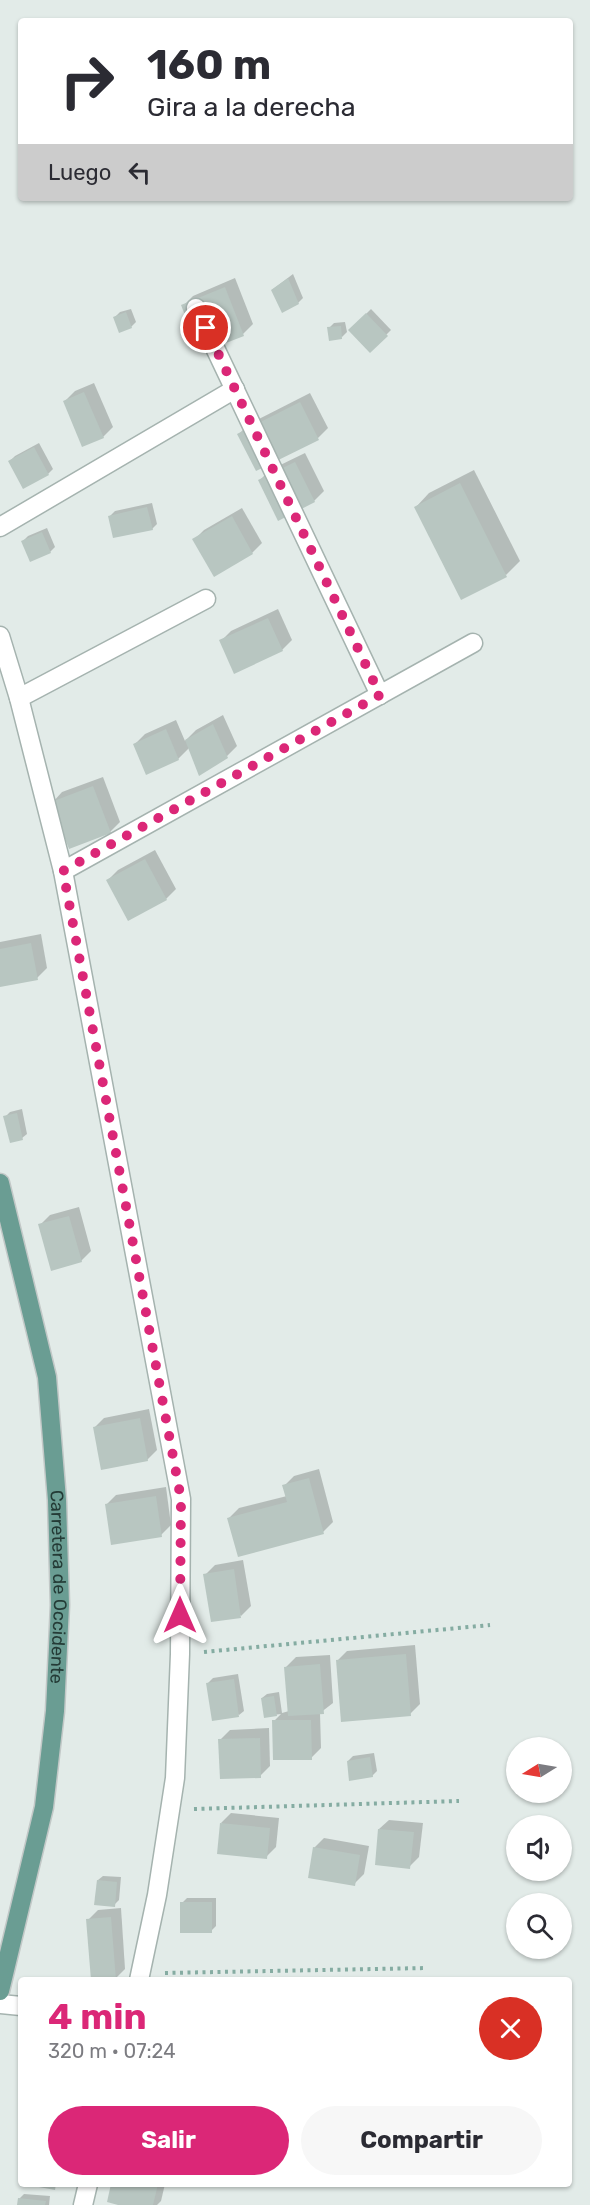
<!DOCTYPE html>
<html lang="es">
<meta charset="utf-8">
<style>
:root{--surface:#fff;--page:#f7f7f7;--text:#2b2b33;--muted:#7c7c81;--accent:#db2777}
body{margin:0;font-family:Rubik,sans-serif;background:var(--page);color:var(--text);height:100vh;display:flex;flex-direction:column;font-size:22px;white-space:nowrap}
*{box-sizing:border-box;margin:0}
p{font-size:20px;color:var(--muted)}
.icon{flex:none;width:33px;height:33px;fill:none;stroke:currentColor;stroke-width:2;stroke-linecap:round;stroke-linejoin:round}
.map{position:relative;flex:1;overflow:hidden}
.sheet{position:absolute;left:18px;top:1977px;width:554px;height:210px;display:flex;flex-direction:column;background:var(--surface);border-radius:6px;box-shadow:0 2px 4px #0004}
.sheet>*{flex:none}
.guide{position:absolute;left:18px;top:18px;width:555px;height:183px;border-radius:6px;box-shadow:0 2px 4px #0004;background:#fff;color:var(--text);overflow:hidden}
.needle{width:39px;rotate:259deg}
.fabs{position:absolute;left:506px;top:1737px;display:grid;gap:12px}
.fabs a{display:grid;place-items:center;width:66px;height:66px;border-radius:50%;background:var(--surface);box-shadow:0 2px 4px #0004;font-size:30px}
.pin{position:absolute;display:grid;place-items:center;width:51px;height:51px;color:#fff;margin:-26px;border:3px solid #fff;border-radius:50%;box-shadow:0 2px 6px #0007}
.me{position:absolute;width:66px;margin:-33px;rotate:0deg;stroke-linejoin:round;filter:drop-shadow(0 0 4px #0008)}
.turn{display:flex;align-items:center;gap:21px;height:126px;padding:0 30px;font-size:27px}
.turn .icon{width:78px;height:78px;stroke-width:2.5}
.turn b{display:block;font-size:42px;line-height:51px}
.then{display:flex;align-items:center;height:57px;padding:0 30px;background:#0003;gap:12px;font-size:22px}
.round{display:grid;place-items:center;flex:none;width:63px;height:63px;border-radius:32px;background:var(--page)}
.head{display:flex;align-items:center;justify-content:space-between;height:102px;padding:0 30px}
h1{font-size:36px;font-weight:700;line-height:45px;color:var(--accent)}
.action{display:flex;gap:12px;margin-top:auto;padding:12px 30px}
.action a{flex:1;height:69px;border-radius:36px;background:var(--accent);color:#fff;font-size:24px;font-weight:700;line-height:69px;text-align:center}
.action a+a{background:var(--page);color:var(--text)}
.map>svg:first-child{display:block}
.shadow{fill:#0003}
.building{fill:#b8c6c1}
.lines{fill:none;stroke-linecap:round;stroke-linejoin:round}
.street-casing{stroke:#a5b3af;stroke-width:21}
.primary-casing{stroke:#c2c8c7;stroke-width:21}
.path{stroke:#85aca2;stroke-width:4;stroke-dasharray:3 4.5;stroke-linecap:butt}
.street{stroke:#fff;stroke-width:18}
.primary{stroke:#6a9d93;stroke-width:18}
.route{stroke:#db2777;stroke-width:10;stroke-dasharray:0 18}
.labels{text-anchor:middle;stroke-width:5;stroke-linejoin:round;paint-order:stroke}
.street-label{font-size:18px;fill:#243b36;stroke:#f3f8f6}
</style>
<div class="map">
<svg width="590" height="2205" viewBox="0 0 590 2205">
<rect width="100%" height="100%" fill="#e2ebe8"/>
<g class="shadow">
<polygon points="293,274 303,298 298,303 272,290"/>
<polygon points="235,278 253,324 243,334 201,351 183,306 193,296"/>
<polygon points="131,309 136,322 131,327 115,317 120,312"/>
<polygon points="371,309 391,330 370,351 350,330"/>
<polygon points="345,322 347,332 342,337 329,328 334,323"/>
<polygon points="94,383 113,427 103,437 65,401 75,391"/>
<polygon points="310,393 328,428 318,438 239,434 249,424"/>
<polygon points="39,443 53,469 48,474 10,461 15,456"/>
<polygon points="305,453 324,491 314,501 260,480 270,470"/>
<polygon points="474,470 520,561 506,575 416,507 429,493"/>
<polygon points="152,503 157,524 152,529 110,516 115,511"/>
<polygon points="242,508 262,543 252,553 194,540 204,530"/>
<polygon points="47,528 55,547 50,552 23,541 28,536"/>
<polygon points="278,609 292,640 282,650 221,641 231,631"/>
<polygon points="223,715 237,746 227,756 189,748 178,759 135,744 145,734 176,720 185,741 196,730"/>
<polygon points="103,777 120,822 110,832 53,802 62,792"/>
<polygon points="155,850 176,889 166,899 108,880 118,870"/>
<polygon points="41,934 47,968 37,978 0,985 0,942"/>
<polygon points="22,1109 27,1134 22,1138 5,1117 10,1112"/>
<polygon points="79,1207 91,1251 81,1261 40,1225 50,1215"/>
<polygon points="149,1409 157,1450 147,1460 94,1428 104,1418"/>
<polygon points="319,1469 333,1522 323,1532 229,1518 239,1508 287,1496 284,1486 294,1476"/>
<polygon points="166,1487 171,1525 161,1535 106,1505 116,1495"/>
<polygon points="243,1560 251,1606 241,1616 205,1575 215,1565"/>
<polygon points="415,1645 420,1704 410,1714 337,1661 347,1651"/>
<polygon points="330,1655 333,1703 320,1713 321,1748 311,1758 274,1721 281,1714 265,1716 262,1698 267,1694 279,1692 282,1713 289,1711 286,1667 296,1657"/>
<polygon points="238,1674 244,1711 239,1715 208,1683 213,1678"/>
<polygon points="269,1728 270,1766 260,1776 220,1740 230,1730"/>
<polygon points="374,1753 377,1771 372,1776 348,1761 353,1756"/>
<polygon points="231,1813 279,1818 276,1847 266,1857 221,1823"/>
<polygon points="389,1820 423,1823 419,1857 409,1867 379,1829"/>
<polygon points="324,1838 369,1846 364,1874 354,1884 314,1848"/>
<polygon points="103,1876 121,1877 119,1900 114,1905 98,1880"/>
<polygon points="187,1898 216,1898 216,1926 211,1931 182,1903"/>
<polygon points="121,1908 125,1969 115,1979 92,1980 88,1920 98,1910"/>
<polygon points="112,2184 165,2184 161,2201 157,2205 125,2205"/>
<polygon points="24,2194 50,2196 49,2205 19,2205 19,2199"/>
</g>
<g class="building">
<polygon points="288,278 299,304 282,313 271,290"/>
<polygon points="225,287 244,336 200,353 181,305"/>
<polygon points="126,312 132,328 119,333 113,317"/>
<polygon points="366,313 388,336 370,353 348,330"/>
<polygon points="341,326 342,339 329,341 327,327"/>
<polygon points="84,392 104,438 82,447 63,401"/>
<polygon points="300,402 319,440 256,471 237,434"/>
<polygon points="34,447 49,475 23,489 8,461"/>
<polygon points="295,462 315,502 278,521 258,480"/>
<polygon points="460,483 507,577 461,600 414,507"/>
<polygon points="147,507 153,530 113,538 108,516"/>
<polygon points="232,516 253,554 214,577 192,539"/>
<polygon points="42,532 51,553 30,562 21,541"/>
<polygon points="268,618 283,651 234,674 219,640"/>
<polygon points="213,724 228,758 199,776 185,740"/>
<polygon points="166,729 179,760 146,775 133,744"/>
<polygon points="93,786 111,833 69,849 51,802"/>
<polygon points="145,859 167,900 128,921 106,880"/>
<polygon points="31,943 38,980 0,987 0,949"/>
<polygon points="17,1113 23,1140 10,1143 3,1116"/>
<polygon points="69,1216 82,1262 51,1271 38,1224"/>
<polygon points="140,1418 148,1461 101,1470 93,1427"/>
<polygon points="309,1478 324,1534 238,1557 227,1518 287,1502 282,1485"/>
<polygon points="156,1496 162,1537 111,1545 105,1504"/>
<polygon points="234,1569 241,1618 211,1622 203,1574"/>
<polygon points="406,1654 411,1716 341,1722 336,1660"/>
<polygon points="320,1664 324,1714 288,1716 284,1667"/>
<polygon points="234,1679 239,1717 212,1721 206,1683"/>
<polygon points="274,1696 277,1716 264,1718 261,1698"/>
<polygon points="272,1720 311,1720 312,1760 273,1760"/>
<polygon points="260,1738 261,1778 220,1779 218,1739"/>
<polygon points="370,1757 373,1777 349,1781 347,1761"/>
<polygon points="220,1823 270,1828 267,1859 217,1854"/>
<polygon points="378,1829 414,1832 410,1869 375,1865"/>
<polygon points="313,1847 360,1855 355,1886 308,1878"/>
<polygon points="97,1880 117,1882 115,1907 94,1905"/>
<rect x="180" y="1902" width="32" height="31"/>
<polygon points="111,1917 116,1980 91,1980 86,1919"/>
<polygon points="23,2184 56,2184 55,2190"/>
<polygon points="111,2184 158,2184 153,2205 118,2205 107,2202"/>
<polygon points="18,2198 46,2201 45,2205 17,2205"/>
</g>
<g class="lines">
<defs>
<g id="street">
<polyline points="196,308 380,695"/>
<polyline points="0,527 235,389"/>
<polyline points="0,636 19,698 63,871 181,1499 180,1654 175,1778 157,1895 139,1980"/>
<polyline points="19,698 206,599"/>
<polyline points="63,871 473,643"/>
<polyline points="0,2004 21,2006"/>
<polyline points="83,2205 88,2184"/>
</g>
<g id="primary">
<path id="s1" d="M0,1183L47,1377L57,1500L60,1605L55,1711L44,1807L0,1991"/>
</g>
</defs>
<use href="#street" class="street-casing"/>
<use href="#primary" class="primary-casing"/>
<g class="path">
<polyline points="204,1652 490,1625"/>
<polyline points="194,1809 459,1801"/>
<polyline points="165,1973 427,1968"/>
</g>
<use href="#street" class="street"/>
<use href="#primary" class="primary"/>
</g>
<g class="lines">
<polyline class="route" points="180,1615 181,1499 63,871 380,695 206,328"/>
</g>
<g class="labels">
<g class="street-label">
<text dy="6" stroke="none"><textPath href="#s1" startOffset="410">Carretera de Occidente</textPath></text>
</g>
</g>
</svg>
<div class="fabs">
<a><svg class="needle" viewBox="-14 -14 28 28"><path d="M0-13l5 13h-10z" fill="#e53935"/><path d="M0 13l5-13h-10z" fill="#7c7c81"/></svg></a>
<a><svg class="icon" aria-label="sound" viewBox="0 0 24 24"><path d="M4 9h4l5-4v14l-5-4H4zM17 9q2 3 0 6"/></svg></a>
<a><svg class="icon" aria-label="search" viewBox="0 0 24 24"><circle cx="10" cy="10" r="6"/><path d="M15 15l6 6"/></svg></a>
</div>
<div class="pin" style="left:206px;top:328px;background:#d93025"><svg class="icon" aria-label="arrive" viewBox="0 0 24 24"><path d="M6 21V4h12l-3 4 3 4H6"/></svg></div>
<svg class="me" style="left:180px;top:1615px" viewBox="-20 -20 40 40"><path d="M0-17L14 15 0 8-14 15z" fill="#db2777" stroke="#fff" stroke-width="4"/></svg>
<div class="guide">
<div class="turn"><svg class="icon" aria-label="right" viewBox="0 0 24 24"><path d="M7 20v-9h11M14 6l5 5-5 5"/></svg><div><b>160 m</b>Gira a la derecha</div></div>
<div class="then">Luego<svg class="icon" aria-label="left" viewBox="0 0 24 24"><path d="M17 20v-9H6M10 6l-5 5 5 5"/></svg></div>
</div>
<section class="sheet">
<div class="head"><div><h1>4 min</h1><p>320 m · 07:24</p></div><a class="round" style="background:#d93025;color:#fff"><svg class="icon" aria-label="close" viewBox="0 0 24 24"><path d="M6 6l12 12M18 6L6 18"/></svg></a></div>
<div class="action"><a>Salir</a><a>Compartir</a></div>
</section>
</div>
